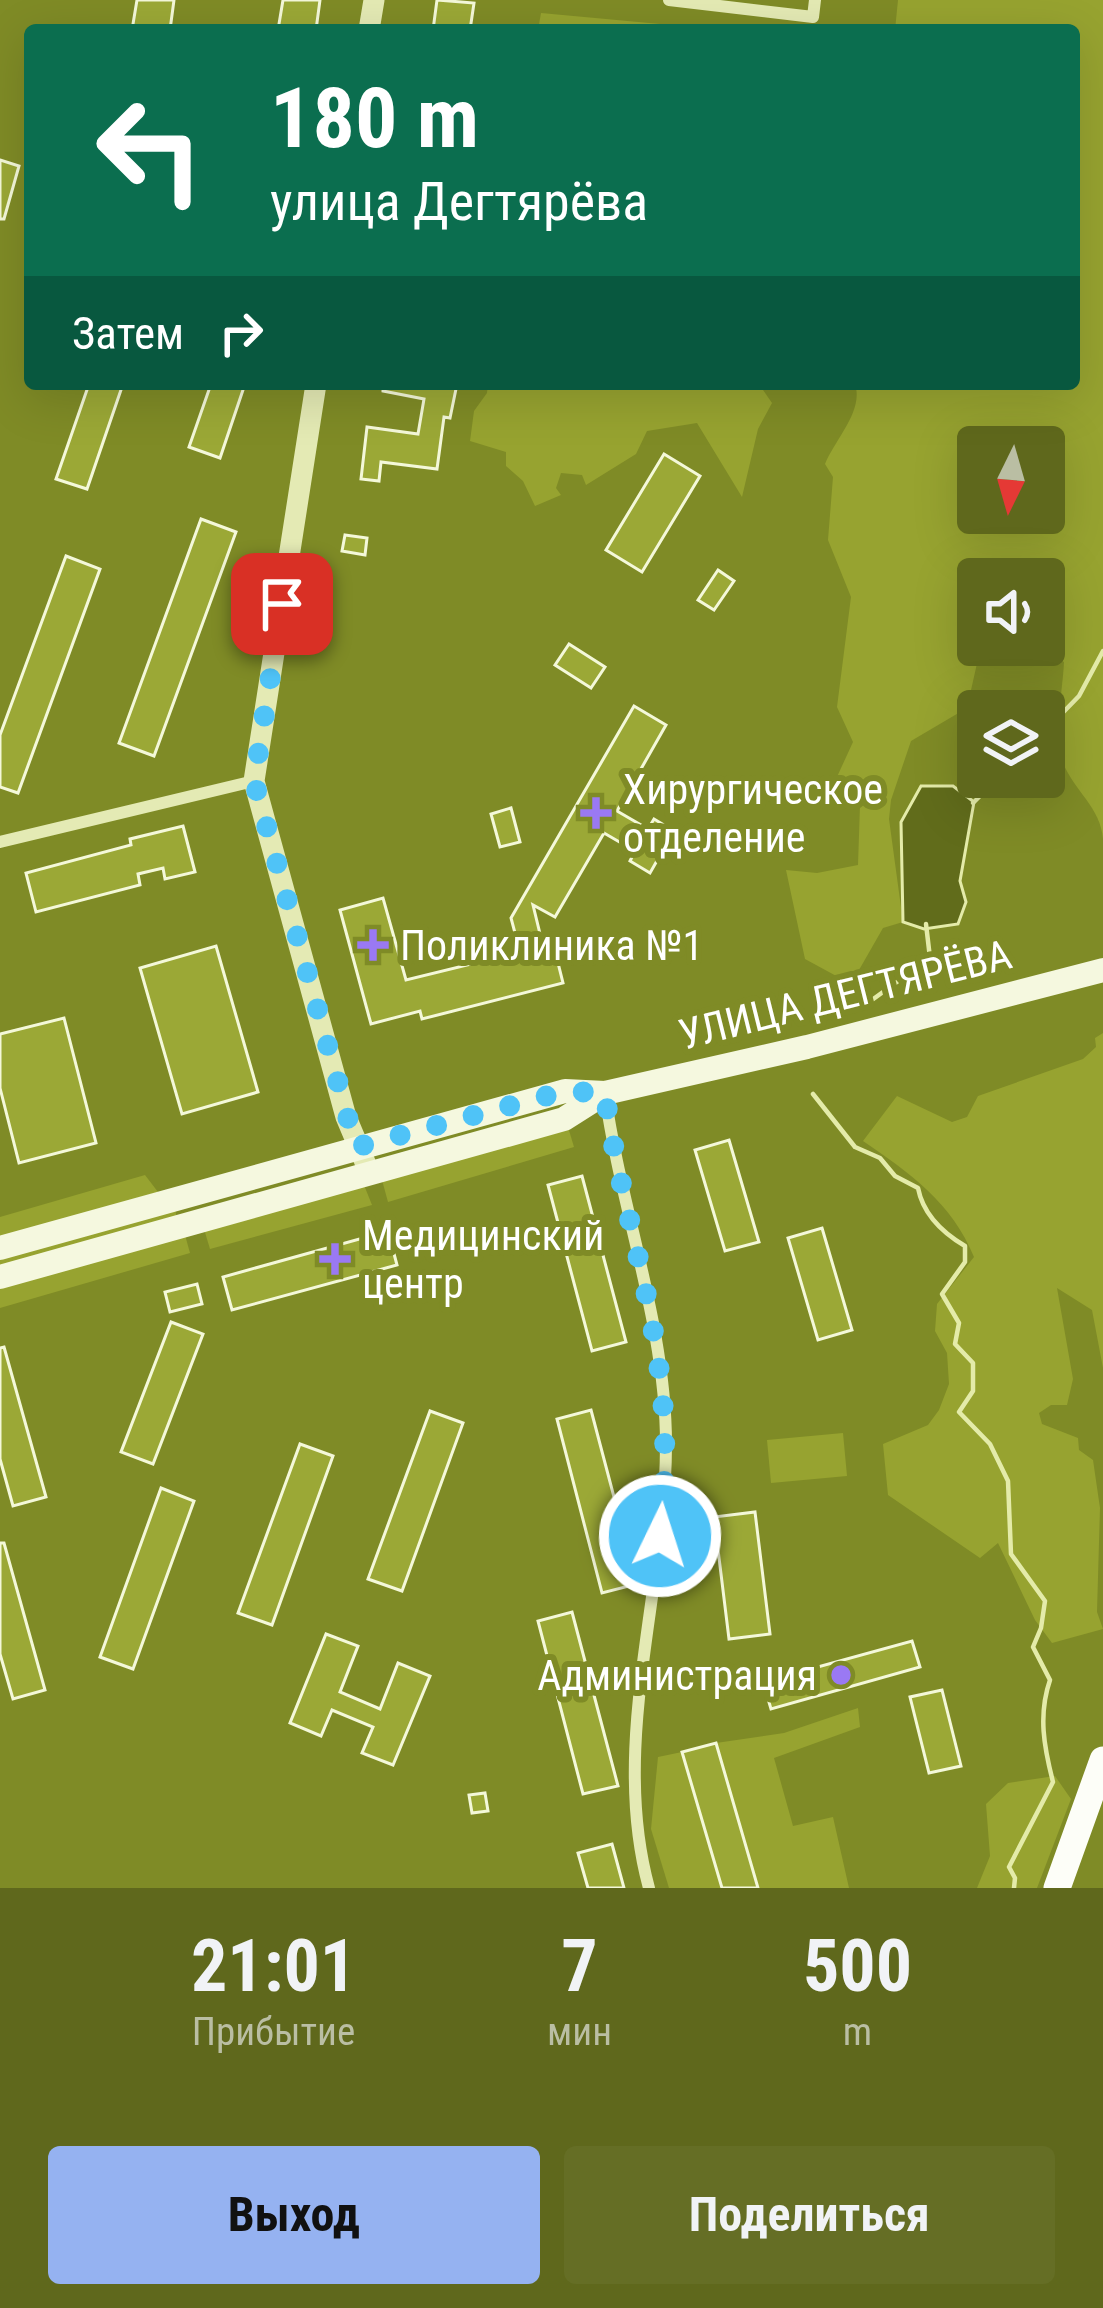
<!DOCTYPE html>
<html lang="ru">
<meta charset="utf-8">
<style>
:root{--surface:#5f681c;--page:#656e25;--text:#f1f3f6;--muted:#babea3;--accent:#95b2f1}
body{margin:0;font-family:"Roboto Condensed",sans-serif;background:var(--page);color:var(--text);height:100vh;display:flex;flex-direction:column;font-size:45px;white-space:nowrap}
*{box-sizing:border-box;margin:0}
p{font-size:39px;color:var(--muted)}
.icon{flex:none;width:66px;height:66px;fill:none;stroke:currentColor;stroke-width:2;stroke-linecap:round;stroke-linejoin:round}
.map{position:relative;height:1888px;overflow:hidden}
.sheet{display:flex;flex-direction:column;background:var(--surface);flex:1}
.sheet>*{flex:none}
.guide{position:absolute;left:24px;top:24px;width:1056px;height:366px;border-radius:12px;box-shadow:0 12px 48px #0002;background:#0b6e4f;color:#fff;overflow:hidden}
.needle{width:78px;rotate:185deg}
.controls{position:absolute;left:957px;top:426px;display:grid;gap:24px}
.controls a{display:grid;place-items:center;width:108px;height:108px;border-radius:12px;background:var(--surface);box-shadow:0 12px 48px #0002;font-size:60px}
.pin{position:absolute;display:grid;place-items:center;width:102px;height:102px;color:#fff;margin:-51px;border-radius:24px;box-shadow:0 6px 18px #0006}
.me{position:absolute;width:132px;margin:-66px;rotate:4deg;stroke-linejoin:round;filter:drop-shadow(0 0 9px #0008)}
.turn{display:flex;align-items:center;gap:42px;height:252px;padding:0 48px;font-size:54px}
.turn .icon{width:156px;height:156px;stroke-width:2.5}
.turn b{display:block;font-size:84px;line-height:102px}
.then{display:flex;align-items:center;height:114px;padding:0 48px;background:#0003;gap:24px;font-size:45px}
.eta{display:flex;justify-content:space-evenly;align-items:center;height:204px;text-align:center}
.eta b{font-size:72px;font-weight:700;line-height:84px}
.cta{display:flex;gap:24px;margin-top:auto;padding:24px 48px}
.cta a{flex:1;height:138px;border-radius:12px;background:var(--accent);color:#111;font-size:48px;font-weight:700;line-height:138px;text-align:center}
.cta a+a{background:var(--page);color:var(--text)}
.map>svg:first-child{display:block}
.green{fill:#97a330;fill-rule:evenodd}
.water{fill:#616c1b;stroke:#e4eba9;stroke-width:3}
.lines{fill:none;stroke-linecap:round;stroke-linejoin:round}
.stream{stroke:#e4eba9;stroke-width:4.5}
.building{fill:#9ba836;stroke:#f4f8d9;stroke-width:3}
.minor{stroke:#e4eab4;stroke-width:12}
.tertiary{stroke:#e4eab4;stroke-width:21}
.secondary{stroke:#f5f8df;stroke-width:24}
.primary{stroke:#fdfef8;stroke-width:27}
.route{stroke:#4fc3f7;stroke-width:21;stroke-dasharray:0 37.8}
.poi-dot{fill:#9a79f3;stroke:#7f8b26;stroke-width:4.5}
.labels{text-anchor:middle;stroke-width:12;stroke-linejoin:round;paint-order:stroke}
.poi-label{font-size:42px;fill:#fff;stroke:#7f8b26;text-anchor:start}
.street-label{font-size:42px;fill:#fff;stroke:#7f8b26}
</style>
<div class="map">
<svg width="1103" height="1888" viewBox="0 0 1103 1888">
<rect width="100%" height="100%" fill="#7f8b26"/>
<g class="green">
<path d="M898,0H1103V839C1101,806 1070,788 1061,757C1054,734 1063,687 1064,662L1037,646L980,650L967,708L911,741L891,800L889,819L903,922L883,928L851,984L805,959L786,870L817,873L858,865L860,805L836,779L853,742L837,707L851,597L828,540L833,477L825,464C835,439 864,411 855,384H1074V30H895ZM978,447H1044V513H978ZM978,579H1044V645H978Z"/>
<polygon points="541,13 725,30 538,30"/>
<polygon points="488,384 759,384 772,403 758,429 742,497 697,423 647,431 636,454 586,485 582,475 561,473 556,488 561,495 535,506 523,481 506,466 506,452 470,441 474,411 487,393"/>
<path d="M1103,1033V1368L1092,1310L1057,1288L1073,1379L1067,1405H1051L1039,1413L1042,1424L1078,1438L1079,1450L1093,1460L1100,1508L1097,1612L1103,1629L1052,1643L1035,1620L998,1543L980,1558L888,1495L883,1444L928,1425L939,1410L949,1384L947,1353L935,1331L937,1304L974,1257C952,1203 910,1173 863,1141L897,1096L952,1122L967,1117L978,1096L1083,1059L1096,1047L1095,1038Z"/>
<polygon points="568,1127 574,1147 388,1202 382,1180"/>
<polygon points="145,1175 158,1192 0,1238 0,1217"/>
<polygon points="364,1185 372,1205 210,1249 204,1229"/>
<polygon points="175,1209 177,1218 0,1268 0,1259"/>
<polygon points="185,1235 190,1253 0,1308 0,1286"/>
<polygon points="843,1433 847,1476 771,1483 767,1440"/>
<polygon points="858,1708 860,1727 774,1758 793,1826 833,1817 849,1888 758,1888 716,1743 784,1733"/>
<polygon points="682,1752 722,1888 669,1888 651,1829 658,1757"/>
<polygon points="1055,1776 1071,1799 1037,1888 977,1888 990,1856 986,1804 1008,1783"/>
</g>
<polygon class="water" points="921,786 953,786 974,802 960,881 966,902 958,924 924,929 903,922 901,822"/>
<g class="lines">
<g class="stream">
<polyline points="1044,732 1079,696 1103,651"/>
<polyline points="973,803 999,777"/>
<polyline points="865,1005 930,958 926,924"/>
<path d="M813,1094L855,1147L880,1158L895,1176L918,1188C923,1214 943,1233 965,1246V1262L942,1294L959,1323L955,1344L973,1363V1391L959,1412L990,1444L1008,1481L1011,1554L1045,1601L1041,1628L1033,1647L1050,1680C1038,1715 1044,1747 1053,1782L1009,1867L1015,1878L1014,1888"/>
</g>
</g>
<g class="building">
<polygon points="137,0 174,0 170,30 132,30"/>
<polygon points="283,0 320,0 316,30 278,30"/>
<polygon points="437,0 474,3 470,30 433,30"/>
<polygon points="0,160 19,166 4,219 0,219"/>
<polygon points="89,384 123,384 87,489 56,479"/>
<polygon points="211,384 245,384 220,458 189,447"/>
<polygon points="383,384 457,384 450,418 444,417 437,469 381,462 379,481 361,479 367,427 418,434 424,399 383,391"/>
<polygon points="664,454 700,476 642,572 606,550"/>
<polygon points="201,519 236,532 154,756 119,743"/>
<polygon points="345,535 367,538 365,555 342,551"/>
<polygon points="66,556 100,569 18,793 0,787 0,735"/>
<polygon points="718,570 734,581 714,610 698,600"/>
<polygon points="569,644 605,667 591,688 555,665"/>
<polygon points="634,706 666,725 617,811 648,829 654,819 674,831 650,873 630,861 635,851 604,833 555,917 533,905 543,946 553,943 563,983 422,1019 420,1011 371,1024 340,910 383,898 406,980 520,952 511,918"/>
<polygon points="511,808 520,842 500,847 491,814"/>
<polygon points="183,826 195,872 165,879 163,868 138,874 140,885 36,912 26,873 131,845 130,839"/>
<polygon points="216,946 258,1092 182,1114 140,968"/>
<polygon points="64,1018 96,1143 19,1163 0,1088 0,1034"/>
<polygon points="729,1140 759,1242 725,1251 695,1150"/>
<polygon points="582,1176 626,1342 592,1351 548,1185"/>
<polygon points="822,1228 852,1330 818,1340 788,1238"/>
<polygon points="388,1231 397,1265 232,1310 223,1277"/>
<polygon points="197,1284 202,1304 170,1312 165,1292"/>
<polygon points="171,1322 203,1334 153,1464 121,1452"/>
<polygon points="4,1347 46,1497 13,1506 0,1459 0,1348"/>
<polygon points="591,1410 637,1584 602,1593 557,1419"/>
<polygon points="430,1411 463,1423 402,1591 368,1579"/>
<polygon points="300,1444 333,1456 272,1625 238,1613"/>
<polygon points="161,1488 194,1501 133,1669 100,1657"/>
<polygon points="755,1512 770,1634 729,1639 714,1517"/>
<polygon points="0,1543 4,1543 45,1690 13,1699 0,1654"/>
<polygon points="572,1612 618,1786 583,1794 538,1621"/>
<polygon points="326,1634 358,1646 340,1692 380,1709 398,1663 430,1676 393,1765 362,1753 373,1727 332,1710 321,1736 290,1723"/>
<polygon points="912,1641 920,1667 771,1709 763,1682"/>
<polygon points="942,1690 961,1766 929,1773 910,1697"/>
<polygon points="716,1743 758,1888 722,1888 682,1752"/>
<polygon points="485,1793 488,1811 472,1813 469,1795"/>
<polygon points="612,1844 624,1888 588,1888 578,1853"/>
</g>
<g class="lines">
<g class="minor">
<polyline points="669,0 813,17 815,0"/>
<polyline points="0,842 254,781"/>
<path d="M605,1094C621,1210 666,1326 666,1444C666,1591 609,1743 649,1888"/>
</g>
<g class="tertiary">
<polyline points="369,30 374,0"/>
<polyline points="316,384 254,781 346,1117 370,1174"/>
</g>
<g class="secondary">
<polyline points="0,1248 565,1091 605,1093 807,1047 1103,970"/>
<polyline points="0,1277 564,1119 605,1093"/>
</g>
<polyline class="primary" points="1057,1888 1103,1760"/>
</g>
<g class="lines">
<path class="route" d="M282,604L254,781L356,1147L565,1091L605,1093C617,1185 647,1275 659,1368C667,1424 666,1480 660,1536"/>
</g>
<g class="poi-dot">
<path d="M590 795h12v12h12v12h-12v12h-12v-12h-12v-12h12z"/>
<path d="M367 927h12v12h12v12h-12v12h-12v-12h-12v-12h12z"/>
<path d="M329 1241h12v12h12v12h-12v12h-12v-12h-12v-12h12z"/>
<circle cx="841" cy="1675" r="12"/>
</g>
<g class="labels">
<g class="poi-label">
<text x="623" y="804">Хирургическое<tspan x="623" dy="48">отделение</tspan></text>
<text x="400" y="960">Поликлиника №1</text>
<text x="362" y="1250">Медицинский<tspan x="362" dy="48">центр</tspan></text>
<text x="817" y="1690" text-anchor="end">Администрация</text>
</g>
<g class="street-label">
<text transform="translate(845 994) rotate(-14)" y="15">УЛИЦА ДЕГТЯРЁВА</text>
</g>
</g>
</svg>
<div class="controls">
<a><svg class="needle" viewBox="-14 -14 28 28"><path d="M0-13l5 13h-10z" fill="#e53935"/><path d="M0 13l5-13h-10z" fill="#babea3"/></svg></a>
<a><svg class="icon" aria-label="sound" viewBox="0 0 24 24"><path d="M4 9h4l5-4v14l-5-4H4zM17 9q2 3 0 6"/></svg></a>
<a><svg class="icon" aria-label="layers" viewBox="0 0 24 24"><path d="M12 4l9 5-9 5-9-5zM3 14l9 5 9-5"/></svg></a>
</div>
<div class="pin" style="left:282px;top:604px;background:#d93025"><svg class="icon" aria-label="arrive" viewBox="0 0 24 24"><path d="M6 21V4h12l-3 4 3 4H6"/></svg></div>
<svg class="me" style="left:660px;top:1536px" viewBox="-20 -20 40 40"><circle r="17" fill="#4fc3f7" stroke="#fff" stroke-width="3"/><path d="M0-11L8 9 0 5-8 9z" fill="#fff"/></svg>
<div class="guide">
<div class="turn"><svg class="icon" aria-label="left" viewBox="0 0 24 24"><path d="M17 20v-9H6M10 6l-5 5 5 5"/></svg><div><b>180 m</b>улица Дегтярёва</div></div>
<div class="then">Затем<svg class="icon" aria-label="right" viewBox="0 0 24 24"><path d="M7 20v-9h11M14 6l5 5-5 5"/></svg></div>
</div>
</div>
<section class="sheet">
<div class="eta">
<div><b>21:01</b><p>Прибытие</p></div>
<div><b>7</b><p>мин</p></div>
<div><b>500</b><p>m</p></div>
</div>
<div class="cta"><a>Выход</a><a>Поделиться</a></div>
</section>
